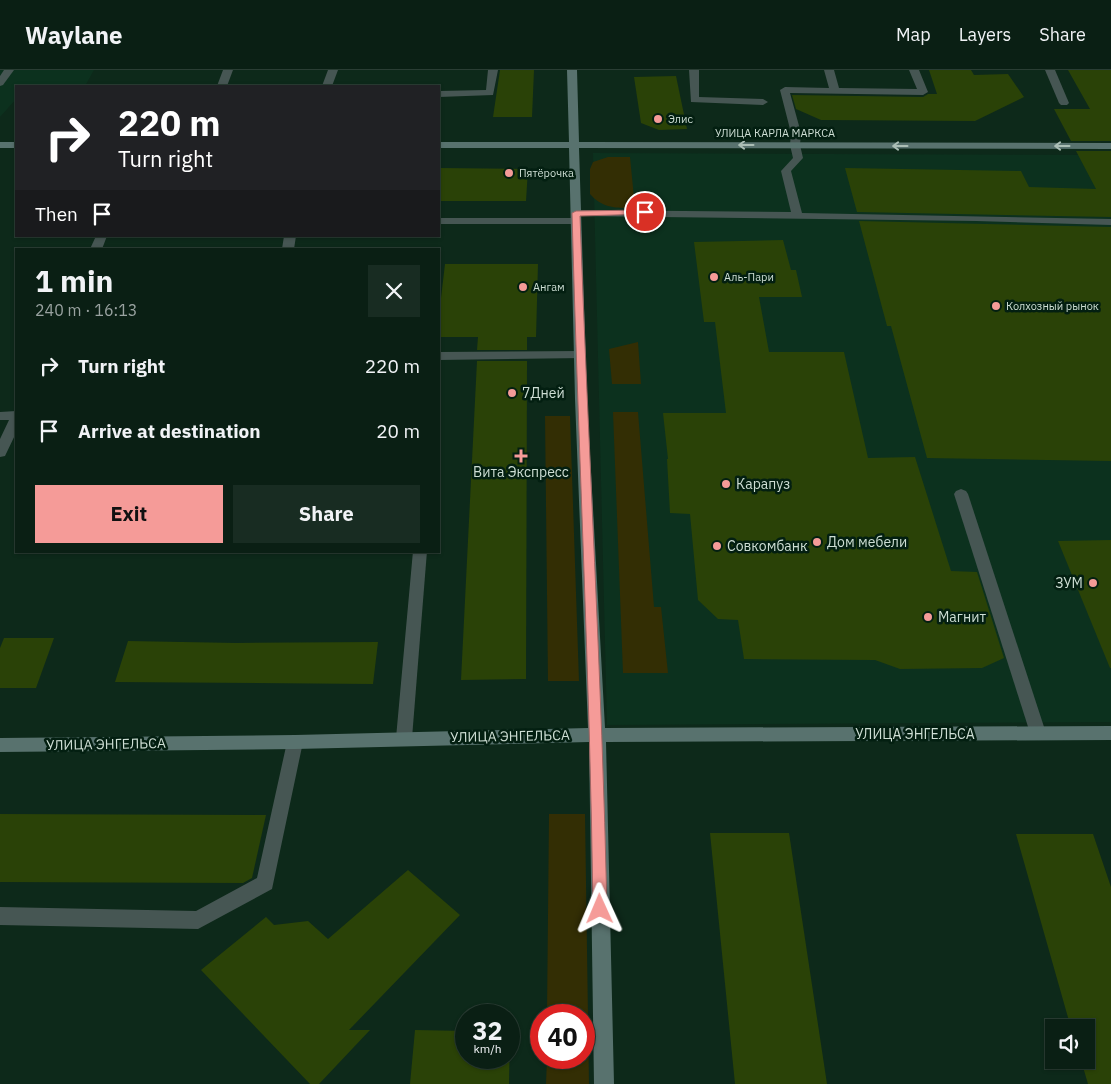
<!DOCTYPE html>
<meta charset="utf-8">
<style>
:root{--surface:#0a1f14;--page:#182c22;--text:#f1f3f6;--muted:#99a2a0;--line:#2a3d34;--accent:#f59b98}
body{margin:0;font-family:"IBM Plex Sans",sans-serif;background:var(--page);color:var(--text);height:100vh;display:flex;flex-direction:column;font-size:19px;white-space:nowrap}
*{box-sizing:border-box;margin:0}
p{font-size:16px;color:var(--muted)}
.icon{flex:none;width:28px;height:28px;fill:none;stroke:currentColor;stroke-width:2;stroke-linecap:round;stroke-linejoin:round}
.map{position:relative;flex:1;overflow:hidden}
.side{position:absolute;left:15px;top:178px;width:425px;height:305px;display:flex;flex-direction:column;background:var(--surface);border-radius:0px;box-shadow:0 1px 4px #0004,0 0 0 1px var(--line)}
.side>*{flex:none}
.banner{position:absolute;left:15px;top:15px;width:425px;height:152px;border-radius:0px;box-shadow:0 1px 4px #0004,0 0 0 1px var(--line);background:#202124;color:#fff;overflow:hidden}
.fabs{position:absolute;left:1045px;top:949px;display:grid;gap:10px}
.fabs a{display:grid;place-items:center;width:50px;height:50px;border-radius:0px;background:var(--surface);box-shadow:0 1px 4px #0004,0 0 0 1px var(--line);font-size:25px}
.speed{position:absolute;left:455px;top:934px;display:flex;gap:10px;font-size:25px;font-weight:700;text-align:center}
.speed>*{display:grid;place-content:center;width:65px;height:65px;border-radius:50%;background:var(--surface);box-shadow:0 1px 4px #0004,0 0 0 1px var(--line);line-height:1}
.speed small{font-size:12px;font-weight:400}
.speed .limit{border:8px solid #d22;background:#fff;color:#111}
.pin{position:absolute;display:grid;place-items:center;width:42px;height:42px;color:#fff;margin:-21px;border:2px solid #fff;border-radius:50%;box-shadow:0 1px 5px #0007}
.me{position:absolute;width:55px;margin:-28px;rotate:359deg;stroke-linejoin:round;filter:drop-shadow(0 0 4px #0008)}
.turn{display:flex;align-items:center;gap:18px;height:105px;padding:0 20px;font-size:22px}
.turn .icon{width:65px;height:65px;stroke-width:2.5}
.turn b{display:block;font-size:35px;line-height:42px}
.then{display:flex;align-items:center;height:48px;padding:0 20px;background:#0003;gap:10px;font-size:19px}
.round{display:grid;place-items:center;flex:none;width:52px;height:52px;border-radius:0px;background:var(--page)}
.head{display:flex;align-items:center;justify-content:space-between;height:85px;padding:0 20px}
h1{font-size:30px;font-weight:800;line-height:38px}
.button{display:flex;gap:10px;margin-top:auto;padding:10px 20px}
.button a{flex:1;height:58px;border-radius:0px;background:var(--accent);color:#111;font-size:20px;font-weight:800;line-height:58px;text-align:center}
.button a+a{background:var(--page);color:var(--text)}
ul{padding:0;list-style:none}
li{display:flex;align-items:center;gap:15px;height:65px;padding:0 20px}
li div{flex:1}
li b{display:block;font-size:19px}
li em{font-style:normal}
header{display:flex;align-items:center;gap:30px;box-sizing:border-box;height:70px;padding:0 25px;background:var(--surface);border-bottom:1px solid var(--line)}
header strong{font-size:24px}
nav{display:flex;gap:28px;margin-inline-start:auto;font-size:18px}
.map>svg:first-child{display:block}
.built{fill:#0c311e}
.green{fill:#332e04}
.building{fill:#2a4207}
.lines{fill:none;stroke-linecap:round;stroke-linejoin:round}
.lane{fill:#465653;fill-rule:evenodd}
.street{fill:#465653;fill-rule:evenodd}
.secondary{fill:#58726e;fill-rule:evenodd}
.oneway{stroke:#abbeb5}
.route{fill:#f59b98;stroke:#9f6563}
.poi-dot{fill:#f59b98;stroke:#031f11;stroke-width:2}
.labels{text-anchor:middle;stroke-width:5;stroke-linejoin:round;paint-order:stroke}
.far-poi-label{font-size:11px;fill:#ceded4;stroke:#031f11;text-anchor:start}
.far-street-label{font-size:11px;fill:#ceded4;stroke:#031f11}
.poi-label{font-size:14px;fill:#ceded4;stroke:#031f11;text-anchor:start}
.street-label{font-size:14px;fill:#ceded4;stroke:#031f11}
</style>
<header>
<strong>Waylane</strong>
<nav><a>Map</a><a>Layers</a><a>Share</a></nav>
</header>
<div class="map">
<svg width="1111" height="1014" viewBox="0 0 1111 1014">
<rect width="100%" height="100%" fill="#0d291a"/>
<g class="built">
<polygon points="0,0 94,0 85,16 16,16 16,29 0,47"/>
<polygon points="593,83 1111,85 1111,652 607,655"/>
</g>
<g class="green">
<path d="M608,87H630L635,138C617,138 603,139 590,124V99L593,92Z"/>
<polygon points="638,272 641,314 612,314 609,279"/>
<polygon points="613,342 638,342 654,537 661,537 668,603 623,603"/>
<polygon points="545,346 570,346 579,611 548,611"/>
<polygon points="549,744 585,744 589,1014 546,1014 547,988 584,988 584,945 547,945"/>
</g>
<g class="building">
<polygon points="500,0 534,0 532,47 493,47"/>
<polygon points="929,0 971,0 974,5 1008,4 1024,27 975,51 821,50 796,39 792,25 923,27 928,24 937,24"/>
<polygon points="1068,0 1111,0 1111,71 1071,71 1054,39 1090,39"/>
<polygon points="676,6 687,59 659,60 641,53 634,7"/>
<polygon points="1076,81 1111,81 1111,147 857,142 845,98 1021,101 1029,117 1096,119"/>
<polygon points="439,98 528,99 526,131 439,131"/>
<polygon points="859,151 1111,157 1111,391 927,388 891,256 887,256"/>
<polygon points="783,170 791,200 796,200 802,227 759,227 769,282 844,282 868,388 915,387 951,501 977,502 1004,588 982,598 900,599 875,590 744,589 738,550 718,549 698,530 690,444 670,443 667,389 668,389 663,343 726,343 715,252 704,252 694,172"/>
<polygon points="445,194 538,194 536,267 527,267 527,280 477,280 478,267 439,267 439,228 441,228"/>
<polygon points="477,291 527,291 526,609 461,610"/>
<polygon points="1111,470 1111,598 1110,598 1058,471"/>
<polygon points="4,568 54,568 36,618 0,618 0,578"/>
<polygon points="128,571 236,573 378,572 373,614 115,612"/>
<polygon points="0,744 266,745 252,808 243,813 0,812"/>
<polygon points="710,763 789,763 827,1014 735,1014"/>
<polygon points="1016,764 1093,764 1111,817 1111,1014 1088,1014 1081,990 1086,990 1086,958 1071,958"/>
<polygon points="408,800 460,845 349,960 370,960 319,1014 310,1014 201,900 266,847 274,855 308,851 328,869"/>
<polygon points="415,960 466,961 466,988 509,988 509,961 510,961 509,1014 410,1014"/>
</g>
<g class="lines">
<g class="lane">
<polygon points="4,0 14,0 3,15 0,16 0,6"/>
<polygon points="223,0 233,0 227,16 217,16"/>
<polygon points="328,0 338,0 332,16 322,16"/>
<polygon points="488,0 498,0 493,25 439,27 439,21 486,20"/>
<polygon points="689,0 699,0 699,27 763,29 768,32 763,35 691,32"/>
<polygon points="824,0 834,0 839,18 917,19 909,0 919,0 928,22 923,25 790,23 801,63 800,75 803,88 791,101 802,143 1111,149 1111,155 976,151 576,146 571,143 576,140 791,142 781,101 793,88 790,75 791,63 780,20 785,17 829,18"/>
<polygon points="1045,0 1055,0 1069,33 1067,35 1061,35 1059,33"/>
<polygon points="439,148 576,148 581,151 576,154 439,154"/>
<polygon points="96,166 107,166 102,179 90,179"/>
<polygon points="284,166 296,166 294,179 282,179"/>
<polygon points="580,281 584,282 586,285 584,288 439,290 439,282"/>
<polygon points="961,419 966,421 968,424 1046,663 1044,668 1038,670 1032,668 1030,663 954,424 956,421"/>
<polygon points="413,481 427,481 412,668 410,673 404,675 398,673 396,668"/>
<polygon points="295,665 301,667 303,672 272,819 198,859 0,855 0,837 196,841 257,808 287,672 289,667"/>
</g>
<polygon class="street" points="16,341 16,363 5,386 0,387 0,369 9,350 0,350 0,342"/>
<g class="secondary">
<polygon points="567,0 577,0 579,72 1111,73 1111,79 579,78 587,329 605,658 1111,656 1111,670 606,672 614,1014 594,1014 589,672 295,679 0,682 0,668 295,665 588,658 575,329 569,78 439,78 439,72 569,72"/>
<rect x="0" y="72" width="16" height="6"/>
</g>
</g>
<defs><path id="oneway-shaft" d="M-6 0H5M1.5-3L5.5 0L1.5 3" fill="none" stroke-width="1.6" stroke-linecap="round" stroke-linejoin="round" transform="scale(1.25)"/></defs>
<g class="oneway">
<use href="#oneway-shaft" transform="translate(746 75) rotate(-180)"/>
<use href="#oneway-shaft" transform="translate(900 76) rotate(-180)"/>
<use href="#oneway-shaft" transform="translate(1062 76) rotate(-180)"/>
</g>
<path class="route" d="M645,140L648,141V144L580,146C588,377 602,608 607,839L605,844L600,846L595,844L593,839C590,607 578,375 572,143L576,141Z"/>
<g class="poi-dot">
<circle cx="658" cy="49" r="5"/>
<circle cx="509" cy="103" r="5"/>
<circle cx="714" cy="207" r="5"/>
<circle cx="523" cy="217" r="5"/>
<circle cx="996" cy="236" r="5"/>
<circle cx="512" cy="323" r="5"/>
<path d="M518.5 378.5h5v5h5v5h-5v5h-5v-5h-5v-5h5z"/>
<circle cx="726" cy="414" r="5"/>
<circle cx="817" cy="472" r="5"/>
<circle cx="717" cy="476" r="5"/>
<circle cx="1093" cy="513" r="5"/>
<circle cx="928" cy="547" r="5"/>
</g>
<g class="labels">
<g class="far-poi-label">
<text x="668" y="53">Элис</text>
<text x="519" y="107">Пятёрочка</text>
<text x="724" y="211">Аль-Пари</text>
<text x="533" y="221">Ангам</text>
<text x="1006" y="240">Колхозный рынок</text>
</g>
<g class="far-street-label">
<text x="775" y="67">УЛИЦА КАРЛА МАРКСА</text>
</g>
<g class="poi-label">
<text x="522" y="328">7Дней</text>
<text x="521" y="407" text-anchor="middle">Вита Экспресс</text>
<text x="736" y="419">Карапуз</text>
<text x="827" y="477">Дом мебели</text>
<text x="727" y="481">Совкомбанк</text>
<text x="1083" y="518" text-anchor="end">ЗУМ</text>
<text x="938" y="552">Магнит</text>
</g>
<g class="street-label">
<text x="915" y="669">УЛИЦА ЭНГЕЛЬСА</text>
<text transform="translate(510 666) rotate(-1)" y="5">УЛИЦА ЭНГЕЛЬСА</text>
<text transform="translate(106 674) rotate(-1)" y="5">УЛИЦА ЭНГЕЛЬСА</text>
</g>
</g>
</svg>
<div class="fabs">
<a><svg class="icon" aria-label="sound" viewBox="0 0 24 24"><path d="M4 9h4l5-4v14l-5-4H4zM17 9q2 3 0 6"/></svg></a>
</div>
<div class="speed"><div>32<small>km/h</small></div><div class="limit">40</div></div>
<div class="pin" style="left:645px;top:142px;background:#d93025"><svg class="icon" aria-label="arrive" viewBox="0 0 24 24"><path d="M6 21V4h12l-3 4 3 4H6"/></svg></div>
<svg class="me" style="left:600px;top:839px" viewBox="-20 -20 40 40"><path d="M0-17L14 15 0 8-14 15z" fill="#f59b98" stroke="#fff" stroke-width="4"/></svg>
<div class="banner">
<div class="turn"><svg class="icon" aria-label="right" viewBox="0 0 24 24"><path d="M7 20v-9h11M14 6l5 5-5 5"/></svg><div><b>220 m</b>Turn right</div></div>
<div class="then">Then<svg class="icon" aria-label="arrive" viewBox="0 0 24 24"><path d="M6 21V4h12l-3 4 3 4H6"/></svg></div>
</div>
<section class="side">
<div class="head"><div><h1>1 min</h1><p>240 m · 16:13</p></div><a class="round"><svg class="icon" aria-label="close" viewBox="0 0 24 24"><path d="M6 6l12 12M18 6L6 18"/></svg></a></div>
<ul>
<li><svg class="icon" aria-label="right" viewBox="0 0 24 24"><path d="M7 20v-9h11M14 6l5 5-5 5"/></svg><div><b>Turn right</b></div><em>220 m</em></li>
<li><svg class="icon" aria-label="arrive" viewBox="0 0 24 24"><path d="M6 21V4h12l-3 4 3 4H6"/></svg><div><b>Arrive at destination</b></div><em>20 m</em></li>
</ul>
<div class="button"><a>Exit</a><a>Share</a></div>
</section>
</div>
